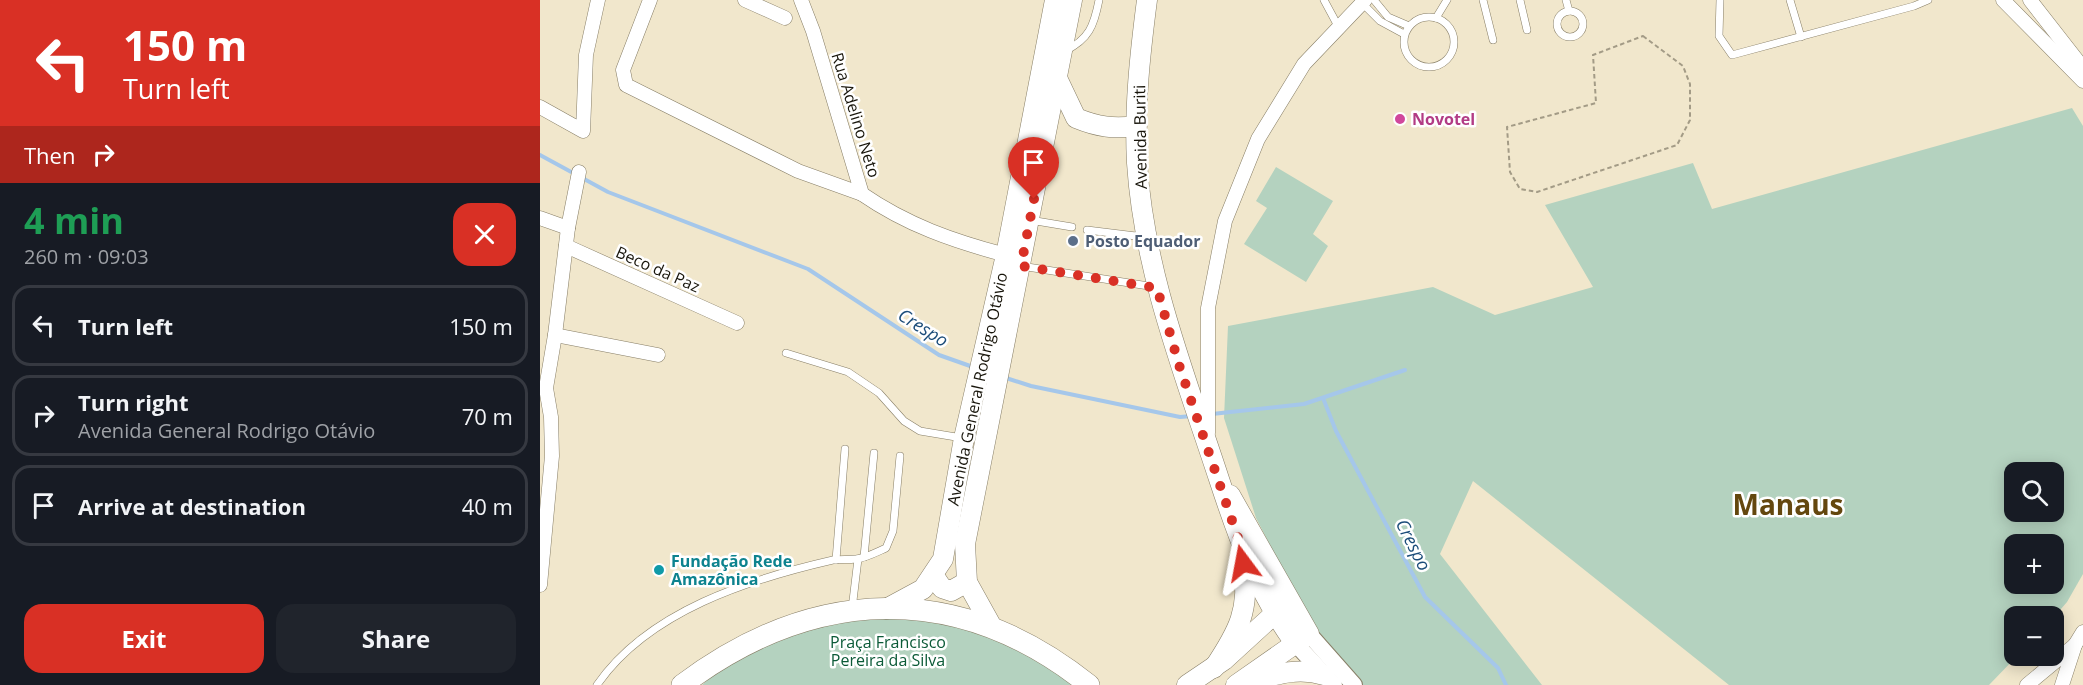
<!DOCTYPE html>
<meta charset="utf-8">
<style>
:root{--surface:#171b24;--page:#20242c;--text:#f1f3f6;--muted:#9ea1a6;--line:#363941;--accent:#d93025}
body{margin:0;font-family:"Open Sans",sans-serif;background:var(--page);color:var(--text);height:100vh;display:flex;flex-direction:column;font-size:22px;white-space:nowrap}
*{box-sizing:border-box;margin:0}
p{font-size:20px;color:var(--muted)}
.icon{flex:none;width:33px;height:33px;fill:none;stroke:currentColor;stroke-width:2;stroke-linecap:round;stroke-linejoin:round}
.map{position:relative;flex:1;overflow:hidden}
.details{display:flex;flex-direction:column;background:var(--surface);width:540px}
.details>*{flex:none}
.top-card{background:#d93025;color:#fff;overflow:hidden}
.buttons{position:absolute;left:1464px;top:462px;display:grid;gap:12px}
.buttons a{display:grid;place-items:center;width:60px;height:60px;border-radius:12px;background:var(--surface);box-shadow:0 3px 15px #0003;font-size:30px}
.pin{position:absolute;display:grid;place-items:center;width:51px;height:51px;color:#fff;margin:-62px -26px;border-radius:50% 50% 50% 0;rotate:-45deg;box-shadow:0 0 6px #0007}
.pin .icon{rotate:45deg}
.me{position:absolute;width:66px;margin:-33px;rotate:347deg;stroke-linejoin:round;filter:drop-shadow(0 0 4px #0008)}
.turn{display:flex;align-items:center;gap:21px;height:126px;padding:0 24px;font-size:27px}
.turn .icon{width:78px;height:78px;stroke-width:2.5}
.turn b{display:block;font-size:42px;line-height:51px}
.then{display:flex;align-items:center;height:57px;padding:0 24px;background:#0003;gap:12px;font-size:22px}
.round{display:grid;place-items:center;flex:none;width:63px;height:63px;border-radius:18px;background:var(--page)}
.head{display:flex;align-items:center;justify-content:space-between;height:102px;padding:0 24px}
h1{font-size:36px;font-weight:700;line-height:45px;color:#1e9e55}
.action{display:flex;gap:12px;margin-top:auto;padding:12px 24px}
.action a{flex:1;height:69px;border-radius:18px;background:var(--accent);color:#fff;font-size:24px;font-weight:700;line-height:69px;text-align:center}
.action a+a{background:var(--page);color:var(--text)}
ul{padding:0;list-style:none}
li{display:flex;align-items:center;gap:18px;height:81px;margin:0 12px 9px;padding:0 12px;border:3px solid var(--line);border-radius:18px}
li div{flex:1}
li b{display:block;font-size:22px}
li em{font-style:normal}
main{display:flex;flex:1;min-height:0}
.map>svg:first-child{display:block}
.green{fill:#b4d2bf;fill-rule:evenodd}
.lines{fill:none;stroke-linecap:round;stroke-linejoin:round}
.stream{stroke:#a5c7ea;stroke-width:4}
.service-casing{stroke:#877e66;stroke-width:8}
.minor-casing{stroke:#877e66;stroke-width:15}
.tertiary-casing{stroke:#877e66;stroke-width:18}
.secondary-casing{stroke:#877e66;stroke-width:21}
.primary-casing{stroke:#877e66;stroke-width:22}
.path{stroke:#a39b86;stroke-width:2;stroke-dasharray:4.5 3;stroke-linecap:butt}
.service{stroke:#fff;stroke-width:7}
.minor{stroke:#fff;stroke-width:14}
.tertiary{stroke:#fff;stroke-width:16}
.secondary{stroke:#fff;stroke-width:20}
.primary{stroke:#fff;stroke-width:21}
.route{stroke:#d93025;stroke-width:10;stroke-dasharray:0 18}
.hotel-dot{fill:#d1479c;stroke:#fff;stroke-width:2}
.service-dot{fill:#5c6f8a;stroke:#fff;stroke-width:2}
.culture-dot{fill:#0f9aa8;stroke:#fff;stroke-width:2}
.labels{text-anchor:middle;stroke-width:5;stroke-linejoin:round;paint-order:stroke}
.street-label{font-size:16px;fill:#18150b;stroke:#fff}
.hotel-label{font-size:16px;font-weight:bold;fill:#b23c85;stroke:#fff;text-anchor:start}
.service-label{font-size:16px;font-weight:bold;fill:#4e5e75;stroke:#fff;text-anchor:start}
.culture-label{font-size:16px;font-weight:bold;fill:#0d838f;stroke:#fff;text-anchor:start}
.park-label{font-size:16px;fill:#0b5a37;stroke:#fff}
.water-label{font-size:18px;font-style:italic;fill:#1c4d7a;stroke:#fff}
.town-label{font-size:28px;font-weight:bold;fill:#64470e;stroke:#fff}
</style>
<main>
<section class="details">
<div class="top-card">
<div class="turn"><svg class="icon" aria-label="left" viewBox="0 0 24 24"><path d="M17 20v-9H6M10 6l-5 5 5 5"/></svg><div><b>150 m</b>Turn left</div></div>
<div class="then">Then<svg class="icon" aria-label="right" viewBox="0 0 24 24"><path d="M7 20v-9h11M14 6l5 5-5 5"/></svg></div>
</div>
<div class="head"><div><h1>4 min</h1><p>260 m · 09:03</p></div><a class="round" style="background:#d93025;color:#fff"><svg class="icon" aria-label="close" viewBox="0 0 24 24"><path d="M6 6l12 12M18 6L6 18"/></svg></a></div>
<ul>
<li><svg class="icon" aria-label="left" viewBox="0 0 24 24"><path d="M17 20v-9H6M10 6l-5 5 5 5"/></svg><div><b>Turn left</b></div><em>150 m</em></li>
<li><svg class="icon" aria-label="right" viewBox="0 0 24 24"><path d="M7 20v-9h11M14 6l5 5-5 5"/></svg><div><b>Turn right</b><p>Avenida General Rodrigo Otávio</p></div><em>70 m</em></li>
<li><svg class="icon" aria-label="arrive" viewBox="0 0 24 24"><path d="M6 21V4h12l-3 4 3 4H6"/></svg><div><b>Arrive at destination</b></div><em>40 m</em></li>
</ul>
<div class="action"><a>Exit</a><a>Share</a></div>
</section>
<div class="map">
<svg width="1543" height="685" viewBox="0 0 1543 685">
<rect width="100%" height="100%" fill="#f1e7cc"/>
<g class="green">
<path d="M1532,108L1543,126V574L1527,602L1514,617L1474,616V656H1477L1449,685H1189L933,481L900,554L1002,685H823L768,619L716,518L684,418L688,326L893,287L955,315L1053,287L1005,205L1153,163L1172,209ZM1474,472H1514V512H1474ZM1474,544H1514V584H1474Z"/>
<polygon points="736,167 793,201 773,234 788,246 766,282 704,244 727,208 716,201"/>
<path d="M362,617L413,623L462,639L535,685H162C200,649 259,626 310,619C327,617 345,617 362,617Z"/>
</g>
<g class="lines">
<g class="stream">
<polyline points="0,155 68,192 268,269 399,355 433,367"/>
<polyline points="463,377 491,386 640,417 652,416"/>
<polyline points="783,398 796,431 885,597 958,668 966,685"/>
<polyline points="672,414 764,404 865,370"/>
</g>
<defs>
<g id="service">
<polyline points="784,0 798,26"/>
<polyline points="834,0 848,17 869,26"/>
<polyline points="943,0 953,40"/>
<polyline points="980,0 987,30"/>
<polyline points="1026,0 1029,11"/>
<polyline points="1180,0 1179,36 1192,55 1374,6 1388,0"/>
<polyline points="1250,0 1261,37"/>
<polyline points="822,3 840,21 864,34"/>
<circle cx="1030" cy="24" r="13"/>
<circle cx="889" cy="42" r="25"/>
<polyline points="896,18 907,0"/>
<path d="M525,51C549,39 554,26 559,0"/>
<polyline points="490,220 532,227"/>
<polyline points="547,230 604,237"/>
<polyline points="481,266 615,287"/>
<polyline points="246,353 308,372 339,393 364,421 380,431 422,438"/>
<polyline points="324,557 334,453"/>
<polyline points="296,560 305,449"/>
<polyline points="312,609 318,559"/>
<path d="M57,685C108,611 210,579 293,560C301,559 308,560 316,559C326,558 337,552 346,548L353,531L360,456"/>
</g>
<g id="minor">
<polyline points="110,0 83,70 86,85 258,171 322,194"/>
<polyline points="205,0 245,18"/>
<path d="M261,0L273,31L322,194C367,225 413,241 466,255"/>
<polyline points="1463,0 1543,81"/>
<polyline points="1490,0 1543,68"/>
<polyline points="0,107 43,131 46,55 58,0"/>
<polyline points="0,218 28,228"/>
<polyline points="26,246 197,323"/>
<polyline points="15,335 118,355"/>
<polyline points="668,433 668,308 685,221 718,139 764,64 825,0"/>
<polyline points="0,585 12,456 11,417 6,388 15,335 28,228 39,172"/>
<polyline points="1487,685 1535,645"/>
<polyline points="1522,685 1535,645 1543,632"/>
</g>
<g id="tertiary">
<polyline points="769,634 814,685"/>
<polyline points="755,643 794,685"/>
</g>
<g id="secondary">
<path d="M607,0C600,54 594,109 597,163C604,273 645,375 679,479C698,537 718,593 755,643"/>
<path d="M517,78L536,118C558,127 573,129 597,126"/>
<polyline points="690,495 769,634 696,685"/>
<polyline points="394,576 402,588 411,591 427,582"/>
<polyline points="346,609 383,589 403,559 424,438 466,255 515,0"/>
<polyline points="452,627 427,582 425,544 532,0"/>
<path d="M674,668C698,632 711,609 703,564"/>
<path d="M713,681C737,674 759,667 784,675"/>
<polyline points="647,685 684,660 742,607"/>
</g>
<path id="primary" d="M142,685C274,586 418,580 549,685"/>
</defs>
<use href="#service" class="service-casing"/>
<use href="#minor" class="minor-casing"/>
<use href="#tertiary" class="tertiary-casing"/>
<use href="#secondary" class="secondary-casing"/>
<use href="#primary" class="primary-casing"/>
<polygon class="path" points="1103,36 1143,66 1150,84 1150,120 1137,145 997,192 980,189 970,172 967,127 1056,103 1053,55"/>
<use href="#service" class="service"/>
<use href="#minor" class="minor"/>
<use href="#tertiary" class="tertiary"/>
<use href="#secondary" class="secondary"/>
<use href="#primary" class="primary"/>
</g>
<g class="lines">
<polyline class="route" points="494,199 481,266 617,288 639,365 699,541 703,563"/>
</g>
<circle class="hotel-dot" cx="860" cy="119" r="6"/>
<circle class="service-dot" cx="533" cy="241" r="6"/>
<circle class="culture-dot" cx="119" cy="570" r="6"/>
<g class="labels">
<g class="street-label">
<text transform="translate(316 115) rotate(73)" y="6">Rua Adelino Neto</text>
<text transform="translate(600 137) rotate(-91)" y="6">Avenida Buriti</text>
<text transform="translate(118 269) rotate(24)" y="6">Beco da Paz</text>
<text transform="translate(437 389) rotate(-78)" y="6">Avenida General Rodrigo Otávio</text>
</g>
<g class="hotel-label">
<text x="872" y="125">Novotel</text>
</g>
<g class="service-label">
<text x="545" y="247">Posto Equador</text>
</g>
<g class="culture-label">
<text x="131" y="567">Fundação Rede<tspan x="131" dy="18">Amazônica</tspan></text>
</g>
<g class="park-label">
<text x="348" y="648">Praça Francisco<tspan x="348" dy="18">Pereira da Silva</tspan></text>
</g>
<g class="water-label">
<text transform="translate(383 328) rotate(32)" y="6">Crespo</text>
<text transform="translate(873 545) rotate(63)" y="6">Crespo</text>
</g>
<g class="town-label">
<text x="1248" y="515">Manaus</text>
</g>
</g>
</svg>
<div class="buttons">
<a><svg class="icon" aria-label="search" viewBox="0 0 24 24"><circle cx="10" cy="10" r="6"/><path d="M15 15l6 6"/></svg></a>
<a>+</a>
<a>−</a>
</div>
<div class="pin" style="left:494px;top:199px;background:#d93025"><svg class="icon" aria-label="arrive" viewBox="0 0 24 24"><path d="M6 21V4h12l-3 4 3 4H6"/></svg></div>
<svg class="me" style="left:703px;top:563px" viewBox="-20 -20 40 40"><path d="M0-17L14 15 0 8-14 15z" fill="#d93025" stroke="#fff" stroke-width="4"/></svg>
</div>
</main>
